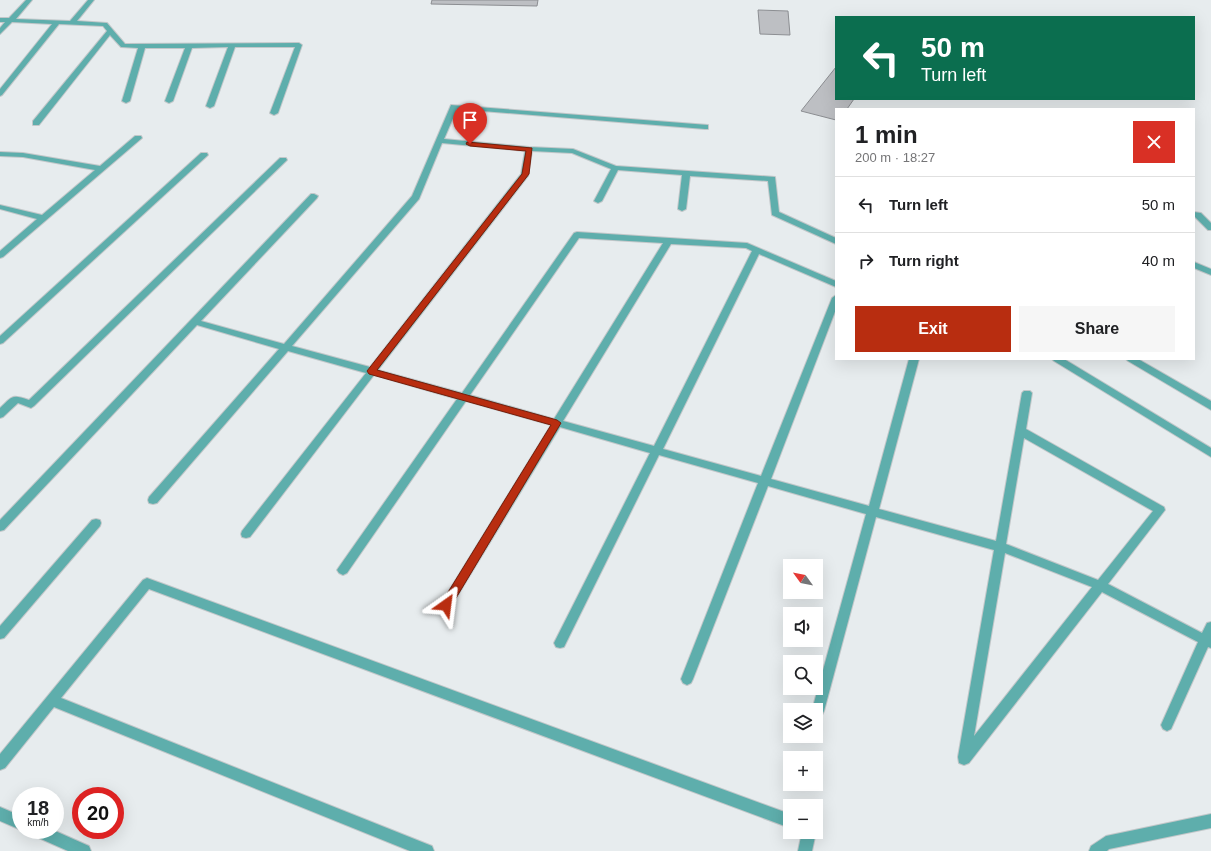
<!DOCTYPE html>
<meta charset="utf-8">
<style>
:root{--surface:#fff;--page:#f6f6f6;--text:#202124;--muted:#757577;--line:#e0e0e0;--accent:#b82d10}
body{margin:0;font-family:Helvetica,sans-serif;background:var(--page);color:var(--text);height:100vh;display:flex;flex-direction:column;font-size:15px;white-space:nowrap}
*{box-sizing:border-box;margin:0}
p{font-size:13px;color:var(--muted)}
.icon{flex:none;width:22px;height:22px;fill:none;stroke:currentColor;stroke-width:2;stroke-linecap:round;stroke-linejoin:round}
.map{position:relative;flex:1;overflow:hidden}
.details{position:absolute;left:835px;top:108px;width:360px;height:252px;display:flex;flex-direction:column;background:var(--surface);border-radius:0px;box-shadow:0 4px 16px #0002}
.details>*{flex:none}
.hud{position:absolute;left:835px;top:16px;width:360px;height:84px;border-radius:0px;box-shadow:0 4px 16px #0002;background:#0b6e4f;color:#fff;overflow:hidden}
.needle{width:26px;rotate:303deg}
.fabs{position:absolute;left:783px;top:559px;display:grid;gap:8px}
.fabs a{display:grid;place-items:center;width:40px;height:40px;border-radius:0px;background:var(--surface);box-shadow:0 4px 16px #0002;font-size:20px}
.speed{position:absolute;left:12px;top:787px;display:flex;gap:8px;font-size:20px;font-weight:700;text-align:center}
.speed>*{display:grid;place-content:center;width:52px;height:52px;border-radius:50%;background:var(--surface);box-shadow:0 4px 16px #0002;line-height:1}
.speed small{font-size:10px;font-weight:400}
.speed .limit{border:6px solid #d22;background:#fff;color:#111}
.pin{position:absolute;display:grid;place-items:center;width:34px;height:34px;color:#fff;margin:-41px -17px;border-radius:50% 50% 50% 0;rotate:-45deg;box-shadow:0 0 4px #0007}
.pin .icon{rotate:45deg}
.me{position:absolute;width:44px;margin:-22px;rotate:31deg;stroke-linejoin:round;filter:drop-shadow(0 0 3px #0008)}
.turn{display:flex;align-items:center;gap:14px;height:84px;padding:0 20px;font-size:18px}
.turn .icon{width:52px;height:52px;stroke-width:2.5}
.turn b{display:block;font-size:28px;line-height:34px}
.round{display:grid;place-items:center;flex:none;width:42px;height:42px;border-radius:0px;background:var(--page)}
.summary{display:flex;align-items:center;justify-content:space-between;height:68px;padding:0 20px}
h1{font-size:24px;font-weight:600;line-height:30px}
.button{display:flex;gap:8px;margin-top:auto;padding:8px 20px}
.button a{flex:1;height:46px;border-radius:0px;background:var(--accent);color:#fff;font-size:16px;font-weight:600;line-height:46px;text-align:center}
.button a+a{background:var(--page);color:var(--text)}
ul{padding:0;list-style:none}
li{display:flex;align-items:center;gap:12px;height:56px;padding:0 20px;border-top:1px solid var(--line)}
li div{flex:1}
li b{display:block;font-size:15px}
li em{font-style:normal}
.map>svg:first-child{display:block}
.building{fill:#bdbfc3;stroke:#8c8e92}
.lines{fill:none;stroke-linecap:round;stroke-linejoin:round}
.lane-casing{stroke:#c2c7c9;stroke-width:2}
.lane{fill:#5eaeac;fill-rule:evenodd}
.route{fill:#b82d10;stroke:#781d0a}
</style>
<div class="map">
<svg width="1211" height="851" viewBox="0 0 1211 851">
<rect width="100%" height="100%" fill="#e7ecee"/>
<g class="building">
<polygon points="432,0 538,0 537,6 431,4"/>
<polygon points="758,10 788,11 790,35 760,34"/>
<polygon points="836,67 836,99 854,99 847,109 836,109 836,120 801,111"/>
</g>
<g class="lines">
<defs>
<g id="lane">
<polygon points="26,0 32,0 16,19 70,21 88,0 94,0 77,21 107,23 125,44 299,43 302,45 278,113 274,115 270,113 295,47 235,47 214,106 210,108 206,106 228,47 192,48 173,101 169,103 165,101 185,48 145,48 130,101 126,103 122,101 138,48 121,47 110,35 39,125 33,125 33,121 107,31 103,26 59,24 2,95 0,96 0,89 52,24 12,22 0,34 0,28 5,22 0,22 0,18 9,18"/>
<path d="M451,105L708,125V129H705L457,109L444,139L529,147L573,149L616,166L775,177L779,212L836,238V244L772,215L768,181L690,176L686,209L682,211L678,209L682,175L618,170L602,201L598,203L594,201L611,169L572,153L532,151L528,176L378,370L462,393L574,233L577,232L747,243L836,281V287L759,254L663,449L761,476L832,298L836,295V309L771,479L869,506L909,359H919L879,509L996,541L1022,393L1024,391H1030L1032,393L1026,429L1164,507L1165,510L1108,584L1202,633L1207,623L1211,622V648L1208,647L1171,729L1167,731L1163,729L1161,725L1198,642L1102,592L969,763L964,765L959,763L958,757L994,550L876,517L824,711L822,715L816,716V710H812L866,514L768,486L693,679L691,683L687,685L683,683L681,679L758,483L659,455L564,647L560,648L556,647L554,643L556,639L650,453L560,427L450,608L446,610L442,608L440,605L442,602L551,425L466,401L347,573L343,575L339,573L337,570L339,567L457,399L374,375L250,537L246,538L242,537L241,534L242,531L366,373L288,351L157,503L153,504L149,503L148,500L149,497L279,349L197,325L4,530L0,531V520L311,194H314L318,196L317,198L201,321L284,344L412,196ZM442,143L525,151L521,174L370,367L292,346L419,199ZM579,238L663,243L554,419L470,395ZM671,244L746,248L752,251L654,446L563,421ZM1024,438L1153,511L1098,580L1006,544ZM1005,553L1092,587L974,736Z"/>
<polygon points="135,136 141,136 142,138 3,257 0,258 0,251 37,219 0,209 0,205 42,215 95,170 23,157 0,156 0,152 23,153 100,166"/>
<polygon points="201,153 207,153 208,155 3,343 0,344 0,336"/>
<path d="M280,158H286L287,160L34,406L31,408L18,403L3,417L0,418V408C13,396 11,394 29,400Z"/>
<polygon points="1194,212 1201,213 1211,223 1211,230 1208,230 1194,216"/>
<polygon points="1194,262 1211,269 1211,275 1194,268"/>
<polygon points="1052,359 1064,359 1211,448 1211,457 1054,361"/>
<polygon points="1126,359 1138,359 1211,401 1211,410 1128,361"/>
<polygon points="96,519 100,520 101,523 100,526 4,638 0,639 0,626 92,520"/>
<polygon points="147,578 790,814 790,828 149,589 61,698 427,844 432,846 434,851 410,851 54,707 5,768 0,770 0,754 143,580"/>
<polygon points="0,807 21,816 21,830 0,821"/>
<polygon points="1211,814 1211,828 1109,849 1107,851 1089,851 1091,846 1106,836"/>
<polygon points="30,830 53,830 89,846 91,851 68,851 32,835"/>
<polygon points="802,832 816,832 812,851 798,851"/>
</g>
</defs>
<use href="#lane" class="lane-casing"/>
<use href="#lane" class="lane"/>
</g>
<polygon class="route" points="467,142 532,148 529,174 377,370 557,420 561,423 450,608 446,610 442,608 441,605 442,602 551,425 369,374 367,371 522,174 526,151 470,146 466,144"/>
</svg>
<div class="fabs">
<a><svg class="needle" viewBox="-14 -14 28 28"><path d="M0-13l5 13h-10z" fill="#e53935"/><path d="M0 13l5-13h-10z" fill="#757577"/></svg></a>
<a><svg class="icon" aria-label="sound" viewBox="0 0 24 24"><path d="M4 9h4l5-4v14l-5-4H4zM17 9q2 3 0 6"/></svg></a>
<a><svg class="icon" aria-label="search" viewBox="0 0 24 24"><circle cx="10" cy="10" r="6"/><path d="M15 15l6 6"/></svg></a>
<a><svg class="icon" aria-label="layers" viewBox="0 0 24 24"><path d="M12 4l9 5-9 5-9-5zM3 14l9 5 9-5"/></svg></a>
<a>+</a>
<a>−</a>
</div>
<div class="speed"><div>18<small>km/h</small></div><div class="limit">20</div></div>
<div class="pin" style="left:470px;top:144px;background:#d93025"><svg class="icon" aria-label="arrive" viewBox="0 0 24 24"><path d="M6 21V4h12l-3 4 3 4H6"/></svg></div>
<svg class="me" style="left:446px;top:605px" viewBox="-20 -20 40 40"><path d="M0-17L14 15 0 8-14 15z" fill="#b82d10" stroke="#fff" stroke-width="4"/></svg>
<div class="hud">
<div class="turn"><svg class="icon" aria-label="left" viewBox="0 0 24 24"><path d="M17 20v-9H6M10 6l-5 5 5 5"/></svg><div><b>50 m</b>Turn left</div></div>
</div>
<section class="details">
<div class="summary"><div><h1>1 min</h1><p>200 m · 18:27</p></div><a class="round" style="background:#d93025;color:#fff"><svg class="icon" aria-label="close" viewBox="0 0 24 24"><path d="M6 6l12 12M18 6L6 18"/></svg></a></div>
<ul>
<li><svg class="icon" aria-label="left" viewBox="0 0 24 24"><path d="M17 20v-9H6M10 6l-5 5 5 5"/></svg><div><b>Turn left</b></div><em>50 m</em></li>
<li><svg class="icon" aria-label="right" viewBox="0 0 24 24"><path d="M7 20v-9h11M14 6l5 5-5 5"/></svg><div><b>Turn right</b></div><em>40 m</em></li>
</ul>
<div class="button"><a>Exit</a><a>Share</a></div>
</section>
</div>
